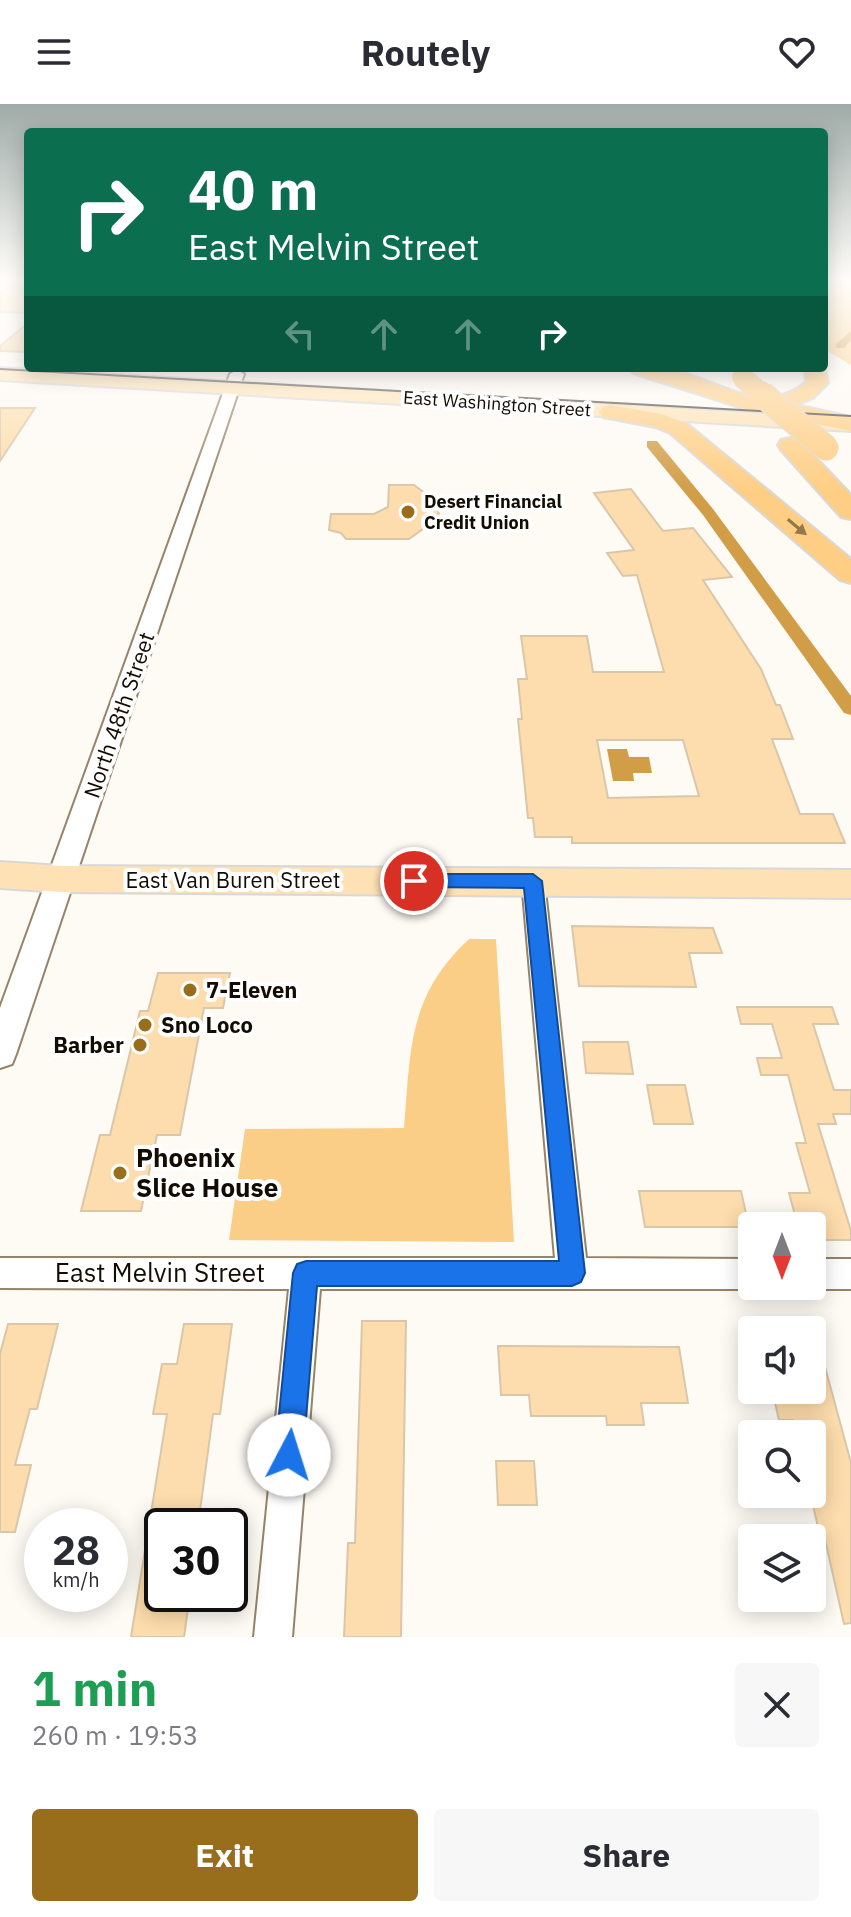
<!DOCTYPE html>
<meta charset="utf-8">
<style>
:root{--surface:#fff;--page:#f7f7f7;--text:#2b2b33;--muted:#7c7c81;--accent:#986d1b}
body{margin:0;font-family:"IBM Plex Sans",sans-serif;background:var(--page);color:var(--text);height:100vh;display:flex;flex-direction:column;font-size:30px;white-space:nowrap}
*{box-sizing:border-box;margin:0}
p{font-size:26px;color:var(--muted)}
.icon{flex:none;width:44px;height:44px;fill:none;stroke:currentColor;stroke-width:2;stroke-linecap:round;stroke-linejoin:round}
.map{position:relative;height:1533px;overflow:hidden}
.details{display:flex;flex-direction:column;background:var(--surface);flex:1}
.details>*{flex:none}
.banner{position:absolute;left:24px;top:24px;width:804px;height:244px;border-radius:8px;box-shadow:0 4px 20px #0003;background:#0b6e4f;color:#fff;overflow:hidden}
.needle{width:52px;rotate:180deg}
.buttons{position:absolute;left:738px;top:1108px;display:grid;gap:16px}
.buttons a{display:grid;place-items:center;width:88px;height:88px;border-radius:8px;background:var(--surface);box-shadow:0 4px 20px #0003;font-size:40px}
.speed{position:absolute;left:24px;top:1404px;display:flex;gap:16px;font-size:40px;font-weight:700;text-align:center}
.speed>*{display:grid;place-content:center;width:104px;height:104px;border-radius:50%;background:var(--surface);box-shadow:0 4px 20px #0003;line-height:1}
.speed small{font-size:20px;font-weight:400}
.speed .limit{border:4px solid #111;border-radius:12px;background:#fff;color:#111}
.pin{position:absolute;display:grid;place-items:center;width:68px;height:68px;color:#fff;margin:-34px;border:4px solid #fff;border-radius:50%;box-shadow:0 2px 8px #0007}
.me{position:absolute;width:88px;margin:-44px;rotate:5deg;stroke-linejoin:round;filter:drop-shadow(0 0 6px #0008)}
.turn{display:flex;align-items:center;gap:28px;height:168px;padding:0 32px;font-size:36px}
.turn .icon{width:104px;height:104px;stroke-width:2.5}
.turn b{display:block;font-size:56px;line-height:68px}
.lanes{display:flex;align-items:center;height:76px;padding:0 32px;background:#0003;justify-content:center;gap:40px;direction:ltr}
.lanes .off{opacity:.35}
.round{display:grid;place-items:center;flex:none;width:84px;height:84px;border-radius:8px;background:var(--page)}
.overview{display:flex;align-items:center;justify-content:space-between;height:136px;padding:0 32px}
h1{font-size:48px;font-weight:800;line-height:60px;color:#1e9e55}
.cta{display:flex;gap:16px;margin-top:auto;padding:16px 32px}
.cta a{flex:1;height:92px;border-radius:8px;background:var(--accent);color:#fff;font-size:32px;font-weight:800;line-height:92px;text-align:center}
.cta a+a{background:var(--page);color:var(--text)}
header{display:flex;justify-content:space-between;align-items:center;height:104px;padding:0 32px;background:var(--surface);font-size:36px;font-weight:800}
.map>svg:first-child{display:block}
.green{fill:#fbce87}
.water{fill:#d19d47}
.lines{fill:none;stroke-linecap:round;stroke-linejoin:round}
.canal{fill:#d19d47;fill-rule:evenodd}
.building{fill:#fdddad;stroke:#dac7a9;stroke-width:2;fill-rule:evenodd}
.minor-casing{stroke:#968368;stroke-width:4}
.tertiary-casing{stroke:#968368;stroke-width:4}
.primary-casing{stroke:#d9d8d7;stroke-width:4}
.motorway-casing{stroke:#d9d8d7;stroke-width:4}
.minor{fill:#fff;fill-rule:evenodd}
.tertiary{fill:#fff;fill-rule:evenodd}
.primary{fill:#fee2b5;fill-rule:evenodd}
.motorway{fill:#fece84;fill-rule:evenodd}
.tram{stroke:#4c453d;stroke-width:2}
.motorway-bridge-far1-casing{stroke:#d9d8d7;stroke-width:22;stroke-linecap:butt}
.motorway-bridge-casing{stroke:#d9d8d7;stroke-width:27;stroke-linecap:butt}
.motorway-bridge-far1{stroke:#fece84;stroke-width:20}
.motorway-bridge{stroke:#fece84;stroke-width:25}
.oneway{fill:#94774a}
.route{fill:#1a73e8;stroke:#114b97;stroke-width:2}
.poi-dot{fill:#986d1b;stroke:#fff;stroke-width:3}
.labels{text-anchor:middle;stroke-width:8;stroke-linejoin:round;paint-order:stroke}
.far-street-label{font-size:18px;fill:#130c03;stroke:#fff}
.far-poi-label{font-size:18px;font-weight:bold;fill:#130c03;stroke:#fff;text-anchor:start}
.street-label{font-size:22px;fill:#130c03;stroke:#fff}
.poi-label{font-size:22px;font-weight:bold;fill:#130c03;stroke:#fff;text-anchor:start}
.near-poi-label{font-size:26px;font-weight:bold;fill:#130c03;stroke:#fff;text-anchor:start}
.near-street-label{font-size:26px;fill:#130c03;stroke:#fff}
</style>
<header><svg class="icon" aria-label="menu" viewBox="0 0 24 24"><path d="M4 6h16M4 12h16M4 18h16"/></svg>Routely<svg class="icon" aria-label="heart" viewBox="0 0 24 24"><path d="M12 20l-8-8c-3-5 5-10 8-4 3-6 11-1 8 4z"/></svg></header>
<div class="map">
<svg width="851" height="1533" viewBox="0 0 851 1533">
<rect width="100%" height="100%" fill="#fefaf4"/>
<g class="green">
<polygon points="824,175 851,175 851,261 824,245"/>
<path d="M469,835H496L514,1138L229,1136L245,1025L404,1024C411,946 407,893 469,835Z"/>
</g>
<polygon class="water" points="607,645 627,645 629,653 649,653 652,669 633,669 634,677 613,677"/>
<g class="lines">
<g class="canal">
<polygon points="851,227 851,236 844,244 836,244 836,240"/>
<polygon points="647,337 657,337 713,405 851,592 851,611 844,609 703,411 647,343"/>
</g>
</g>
<g class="building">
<polygon points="16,177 28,177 28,209 0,208 0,189"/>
<polygon points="28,219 28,248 0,247 0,242"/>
<polygon points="0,304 35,304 0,357"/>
<polygon points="389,381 414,381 426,390 432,390 433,393 438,393 439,422 427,422 409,435 346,435 341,429 329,426 331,410 374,410 388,403"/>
<path d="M631,385L663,427L693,424L732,473L703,476L761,565L776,601H780L793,635H772L800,710H833L845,739H572V733H535L533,714H528L518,615H522L518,575H527L521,532H587L593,568H664L637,471L623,472L607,449L634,446L594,389ZM597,636H683L699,692L608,694Z"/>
<polygon points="572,822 713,824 722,849 689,849 696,883 579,882"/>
<polygon points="158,869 230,869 223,904 204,904 180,1031 157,1031 141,1107 81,1107 100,1031 110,1031 140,907 148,907"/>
<polygon points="737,903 832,903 838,920 813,920 834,986 851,986 851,1010 833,1010 836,1020 818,1020 851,1127 851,1136 812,1136 812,1122 798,1122 789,1089 810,1089 796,1039 806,1039 788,971 761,971 757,954 782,954 772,920 741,920"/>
<polygon points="583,938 628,938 633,970 586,969"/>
<polygon points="647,981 685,981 693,1020 654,1020"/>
<polygon points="639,1087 741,1087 749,1123 645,1123"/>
<polygon points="362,1217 406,1217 401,1533 344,1533 348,1439 355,1439"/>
<polygon points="8,1220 58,1220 37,1305 30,1305 15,1361 31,1361 15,1428 0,1428 0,1250"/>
<polygon points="184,1220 232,1220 220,1310 213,1310 198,1422 162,1422 162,1490 190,1490 184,1533 131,1533 167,1310 153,1310 162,1260 177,1260"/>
<polygon points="812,1237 818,1237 851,1359 851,1519 844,1520 824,1431 820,1431 812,1398 812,1330 796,1330 793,1316 779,1316 772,1286 812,1286"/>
<polygon points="498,1242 679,1243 688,1299 641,1299 644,1321 607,1321 606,1312 531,1312 529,1291 501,1291"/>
<polygon points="496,1357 534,1357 537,1401 498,1401"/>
</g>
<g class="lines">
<defs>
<g id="minor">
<polygon points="533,769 541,771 544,777 586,1154 752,1155 752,1182 760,1182 752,1185 320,1185 292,1533 254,1533 289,1185 0,1184 0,1154 555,1154 522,777 525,771"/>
<polygon points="812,1155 851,1155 851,1185 812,1185 804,1182 812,1182"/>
</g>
<polygon id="tertiary" points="237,266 244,270 16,950 12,960 0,964 0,904 230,270"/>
<g id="primary">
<polygon points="0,264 851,315 851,327 0,276"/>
<polygon points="0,758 62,762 851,766 851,794 62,788 0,784"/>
</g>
<g id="motorway">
<path d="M824,260L828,279L813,294L796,301L851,313V327L752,307L633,269L630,264C641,264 652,263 662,264C710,270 761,316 806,278L805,264H824Z"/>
<polygon points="611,301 661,310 686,319 851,455 851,479 840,476 670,329 655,323 603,313 599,308 603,303"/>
<polygon points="790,334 799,336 851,391 851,415 841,413 781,346 778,341 781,336"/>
</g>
</defs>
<use href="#minor" class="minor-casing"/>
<use href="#tertiary" class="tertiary-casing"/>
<use href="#primary" class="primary-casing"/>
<use href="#motorway" class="motorway-casing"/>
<use href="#minor" class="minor"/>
<use href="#tertiary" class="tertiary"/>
<use href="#primary" class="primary"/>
<use href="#motorway" class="motorway"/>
<polyline class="tram" points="0,265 851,312"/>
<defs>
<polyline id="motorway-bridge-far1" points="742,273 764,292"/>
<polyline id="motorway-bridge" points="762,290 826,344"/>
</defs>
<use href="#motorway-bridge-far1" class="motorway-bridge-far1-casing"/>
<use href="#motorway-bridge" class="motorway-bridge-casing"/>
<use href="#motorway-bridge-far1" class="motorway-bridge-far1"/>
<use href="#motorway-bridge" class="motorway-bridge"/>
</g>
<defs><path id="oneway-solid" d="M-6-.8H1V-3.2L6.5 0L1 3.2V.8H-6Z" transform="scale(2)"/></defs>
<use class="oneway" href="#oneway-solid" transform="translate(797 423) rotate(40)"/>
<linearGradient id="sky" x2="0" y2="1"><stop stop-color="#9faba8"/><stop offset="0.45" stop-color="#fffdfa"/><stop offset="1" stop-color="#fffdfa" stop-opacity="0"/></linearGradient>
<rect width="851" height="389" fill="url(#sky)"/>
<polygon class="route" points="414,770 533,770 542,777 585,1169 581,1178 572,1182 317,1182 303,1351 299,1361 289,1365 279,1361 275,1351 293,1169 297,1160 306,1157 559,1157 524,784 414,783 405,777"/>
<g class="poi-dot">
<circle cx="408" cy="408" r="8"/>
<circle cx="190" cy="886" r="8"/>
<circle cx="145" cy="921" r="8"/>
<circle cx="140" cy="941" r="8"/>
<circle cx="120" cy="1069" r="8"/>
</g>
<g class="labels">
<g class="far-street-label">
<text transform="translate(497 300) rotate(4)" y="6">East Washington Street</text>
</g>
<g class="far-poi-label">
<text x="424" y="404">Desert Financial<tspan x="424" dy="21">Credit Union</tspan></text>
</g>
<g class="street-label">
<text transform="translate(119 611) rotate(-71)" y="8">North 48th Street</text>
<text x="233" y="784">East Van Buren Street</text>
</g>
<g class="poi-label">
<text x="206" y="894">7-Eleven</text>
<text x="161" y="929">Sno Loco</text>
<text x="124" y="949" text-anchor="end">Barber</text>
</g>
<g class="near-poi-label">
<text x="136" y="1063">Phoenix<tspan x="136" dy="30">Slice House</tspan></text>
</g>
<g class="near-street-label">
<text x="160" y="1178">East Melvin Street</text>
</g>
</g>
</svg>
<div class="buttons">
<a><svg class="needle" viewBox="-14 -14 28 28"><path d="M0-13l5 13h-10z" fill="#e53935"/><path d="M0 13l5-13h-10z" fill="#7c7c81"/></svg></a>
<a><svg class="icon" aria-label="sound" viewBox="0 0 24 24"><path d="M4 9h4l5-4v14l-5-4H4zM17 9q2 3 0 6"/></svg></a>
<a><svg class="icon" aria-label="search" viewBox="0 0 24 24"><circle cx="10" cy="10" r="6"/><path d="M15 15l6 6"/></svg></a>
<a><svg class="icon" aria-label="layers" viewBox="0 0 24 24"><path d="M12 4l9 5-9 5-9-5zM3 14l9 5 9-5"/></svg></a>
</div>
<div class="speed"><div>28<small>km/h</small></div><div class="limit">30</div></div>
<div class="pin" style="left:414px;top:777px;background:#d93025"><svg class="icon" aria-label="arrive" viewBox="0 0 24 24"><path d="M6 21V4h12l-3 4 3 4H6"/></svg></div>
<svg class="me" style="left:289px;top:1351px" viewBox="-20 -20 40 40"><circle r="19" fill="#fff"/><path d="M0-13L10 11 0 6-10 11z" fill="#1a73e8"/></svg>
<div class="banner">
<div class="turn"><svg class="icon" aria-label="right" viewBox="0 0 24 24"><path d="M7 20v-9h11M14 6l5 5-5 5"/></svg><div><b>40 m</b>East Melvin Street</div></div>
<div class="lanes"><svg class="icon off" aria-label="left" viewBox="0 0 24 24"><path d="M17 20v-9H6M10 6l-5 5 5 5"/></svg><svg class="icon off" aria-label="ahead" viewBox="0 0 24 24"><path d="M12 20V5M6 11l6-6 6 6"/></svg><svg class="icon off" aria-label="ahead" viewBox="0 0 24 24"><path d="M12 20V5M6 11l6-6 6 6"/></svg><svg class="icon" aria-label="right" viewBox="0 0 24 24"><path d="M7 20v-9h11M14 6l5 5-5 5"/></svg></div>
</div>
</div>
<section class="details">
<div class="overview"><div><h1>1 min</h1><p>260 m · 19:53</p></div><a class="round"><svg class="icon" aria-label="close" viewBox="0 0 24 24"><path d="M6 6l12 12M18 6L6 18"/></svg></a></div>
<div class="cta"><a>Exit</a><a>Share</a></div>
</section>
